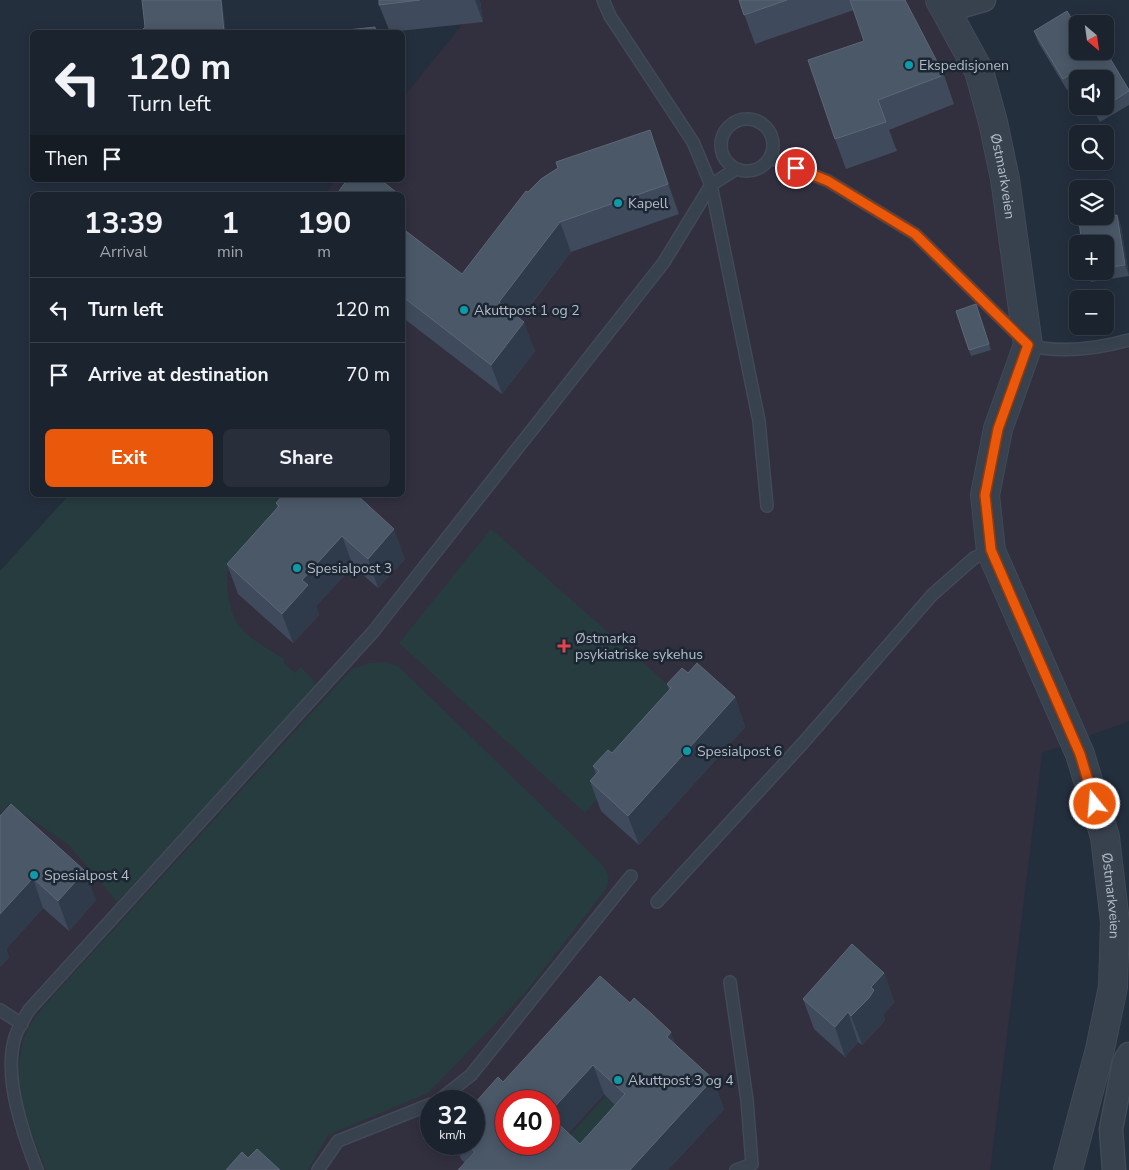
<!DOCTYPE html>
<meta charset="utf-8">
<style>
:root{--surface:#1b232e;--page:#282f3a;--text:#f1f3f6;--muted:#a0a4aa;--line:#39404a;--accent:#ea580c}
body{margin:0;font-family:"Nunito Sans",sans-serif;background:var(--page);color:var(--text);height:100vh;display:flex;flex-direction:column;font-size:19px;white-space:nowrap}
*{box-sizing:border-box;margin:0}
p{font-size:16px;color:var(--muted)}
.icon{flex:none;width:28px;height:28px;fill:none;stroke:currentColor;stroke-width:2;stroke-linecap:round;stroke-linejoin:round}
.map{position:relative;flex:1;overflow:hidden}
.details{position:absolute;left:30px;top:192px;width:375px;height:305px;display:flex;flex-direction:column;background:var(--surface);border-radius:8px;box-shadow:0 2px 12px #0003,0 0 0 1px var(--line)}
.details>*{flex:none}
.hud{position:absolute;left:30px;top:30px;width:375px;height:152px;border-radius:8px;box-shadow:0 2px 12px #0003,0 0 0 1px var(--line);background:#1b232e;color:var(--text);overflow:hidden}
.needle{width:32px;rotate:151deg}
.tools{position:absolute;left:1069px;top:15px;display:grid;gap:10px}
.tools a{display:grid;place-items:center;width:45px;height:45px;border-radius:8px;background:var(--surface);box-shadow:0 2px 12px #0003,0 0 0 1px var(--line);font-size:25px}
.speed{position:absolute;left:420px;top:1090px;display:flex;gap:10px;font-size:25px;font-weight:700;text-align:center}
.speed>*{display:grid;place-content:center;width:65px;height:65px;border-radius:50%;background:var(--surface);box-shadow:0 2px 12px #0003,0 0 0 1px var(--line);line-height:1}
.speed small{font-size:12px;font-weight:400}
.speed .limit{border:8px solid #d22;background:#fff;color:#111}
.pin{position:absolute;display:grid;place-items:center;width:42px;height:42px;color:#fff;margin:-21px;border:2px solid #fff;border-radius:50%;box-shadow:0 1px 5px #0007}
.me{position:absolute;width:55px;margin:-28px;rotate:343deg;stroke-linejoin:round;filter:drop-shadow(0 0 4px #0008)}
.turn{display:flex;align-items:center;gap:18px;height:105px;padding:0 15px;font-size:22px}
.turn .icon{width:65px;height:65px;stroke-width:2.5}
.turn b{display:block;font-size:35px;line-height:42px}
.then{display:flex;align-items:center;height:48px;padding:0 15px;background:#0003;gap:10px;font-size:19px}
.eta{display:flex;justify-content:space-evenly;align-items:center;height:85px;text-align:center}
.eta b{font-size:30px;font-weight:700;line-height:35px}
.primary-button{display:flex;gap:10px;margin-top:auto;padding:10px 15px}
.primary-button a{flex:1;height:58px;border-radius:8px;background:var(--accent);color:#fff;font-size:20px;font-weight:700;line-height:58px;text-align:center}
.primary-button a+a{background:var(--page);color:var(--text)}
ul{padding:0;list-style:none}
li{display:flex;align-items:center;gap:15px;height:65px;padding:0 15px;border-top:1px solid var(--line)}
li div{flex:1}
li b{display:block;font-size:19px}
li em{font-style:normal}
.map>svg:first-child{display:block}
.medical{fill:#32303f;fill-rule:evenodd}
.green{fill:#263c3f}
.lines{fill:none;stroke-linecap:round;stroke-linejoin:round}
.service-casing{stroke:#414a57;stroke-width:14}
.minor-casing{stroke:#414a57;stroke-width:25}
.tertiary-casing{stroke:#414a57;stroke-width:30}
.service{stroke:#38414e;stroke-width:11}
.minor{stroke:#38414e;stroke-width:22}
.tertiary{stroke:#38414e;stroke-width:28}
.wall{fill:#3f4b5c;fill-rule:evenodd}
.shaded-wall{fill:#2f3b4b}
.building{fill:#4b5868;stroke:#5c6777;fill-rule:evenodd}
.route-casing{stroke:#983908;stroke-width:12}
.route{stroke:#ea580c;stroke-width:9}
.culture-dot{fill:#0f9aa8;stroke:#1d2633;stroke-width:2}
.health-dot{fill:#e0444e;stroke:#1d2633;stroke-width:2}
.labels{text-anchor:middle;stroke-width:5;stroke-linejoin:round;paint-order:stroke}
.poi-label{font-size:14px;fill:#b4bcc9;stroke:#1d2633;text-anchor:start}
.street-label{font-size:14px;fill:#b4bcc9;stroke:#1d2633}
</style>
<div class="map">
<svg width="1129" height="1170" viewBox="0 0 1129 1170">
<rect width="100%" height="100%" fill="#242f3e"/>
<path class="medical" d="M482,0H940L979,71L1028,345L1050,351L1129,339V721L1042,753L990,1170H0V571L69,495H402V195H324L336,180H402L403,98ZM431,1101H474V1144H431ZM506,1101H549V1144H506Z"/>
<g class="green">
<path d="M69,495H297L288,513L227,572C227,625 241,634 285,659L283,662L295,673L301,667L315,682L313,691L117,902L69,845L9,804L0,814V571Z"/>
<polygon points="491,529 684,699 585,813 399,643"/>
<path d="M384,662L398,666L601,863L609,876L606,889L525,993L428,1093L328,1135L308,1170H46C30,1128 7,1076 27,1031C31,1023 37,1015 42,1008L352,669L370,663Z"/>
<polygon points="606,1096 637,1125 596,1170 560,1146"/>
</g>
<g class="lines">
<defs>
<g id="service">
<polyline points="603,0 610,16 693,142 711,185 759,421 767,506"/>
<circle cx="747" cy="145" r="26"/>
<path d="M771,158L828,181L915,234L1028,345C1061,354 1096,349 1129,340"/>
<polyline points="657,902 803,743 932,595 974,558 991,551"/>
<polyline points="730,982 747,1100 752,1164 736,1170"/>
<polyline points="0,1010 22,1024"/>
<polyline points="438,1101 471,1075 631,876"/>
<path d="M37,1170C23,1134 4,1079 14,1041C16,1030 24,1019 29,1010L373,632L664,262L711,185L736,169"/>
<polyline points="318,1170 338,1141 431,1104"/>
</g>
<g id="minor">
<polyline points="950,14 963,6 984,0"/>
<polyline points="1114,1170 1111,1129 1124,1062 1129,1054"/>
</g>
<g id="tertiary">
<path id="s1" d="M940,0L979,71L993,122L1005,179L1028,345L998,429L985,495L991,551L1080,754L1105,837L1115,922L1113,987L1100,1049L1068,1170"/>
</g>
</defs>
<use href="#service" class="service-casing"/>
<use href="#minor" class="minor-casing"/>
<use href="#tertiary" class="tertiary-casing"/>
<use href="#service" class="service"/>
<use href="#minor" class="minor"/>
<use href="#tertiary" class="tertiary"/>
</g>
<g class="wall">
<polygon points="379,0 480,0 483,22 390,32 379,5"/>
<polygon points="739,0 905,0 944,75 954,104 889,130 897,151 846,169 835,139 864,41 854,10 755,44"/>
<polygon points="1034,31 1094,55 1129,90 1129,105 1100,122 1091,106 1105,106 1105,79 1078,79 1078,84 1067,90 1038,42"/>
<polygon points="650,130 679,214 571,252 520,319 535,351 502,394 402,317 402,228 462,274 528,192"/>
<polygon points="1117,215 1121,226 1129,276 1091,282 1087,271 1105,271 1105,244"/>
<polygon points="976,304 991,350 971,356 956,311"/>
<polygon points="276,503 405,559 378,588 353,566 316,606 319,615 293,643 238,594 227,564 277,508"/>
<polygon points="688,673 735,697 745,727 639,845 601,811 590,781 596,774 593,766 612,753 669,690 667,684"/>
<polygon points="0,816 96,900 69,931 43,908 6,949 9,957 0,967"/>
<polygon points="884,973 894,1002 883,1015 885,1020 879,1027 862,1045 858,1042 845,1057 814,1029 803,999"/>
<path d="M675,1044L713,1079L724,1109L668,1170H458L465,1163L461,1159L455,1144H474L503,1082ZM604,1094L615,1105L580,1144L568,1133Z"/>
</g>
<g class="shaded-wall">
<polygon points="221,0 222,0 226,32 224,32"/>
<polygon points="475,0 480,0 483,22"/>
<polygon points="650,130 661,160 679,214 668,184"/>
<polygon points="402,209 407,221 402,227"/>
<polygon points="1117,215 1121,226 1129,275 1125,265"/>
<polygon points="560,222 571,252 509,332 499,302"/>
<polygon points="524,322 535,351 502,394 491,365"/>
<polygon points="394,529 405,559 378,588 368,559"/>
<polygon points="342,536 353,566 316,606 319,615 293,643 282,614 302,580"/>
<polygon points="735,697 745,727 639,845 628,816"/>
<polygon points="85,871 96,900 69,931 58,901"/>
<polygon points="33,878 43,908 6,949 9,957 0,967 0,914"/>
<polygon points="884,973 894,1002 883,1015 885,1020 879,1027 862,1045 851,1016 871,987"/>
<polygon points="848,1012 858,1042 845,1057 835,1027"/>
<polygon points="671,1032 682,1062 667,1037"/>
<polygon points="593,1065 604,1094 558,1144 549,1117 549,1113"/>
<polygon points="713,1079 724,1109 668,1170 630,1170"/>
</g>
<g class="building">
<polygon points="142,0 221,0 224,32 143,32 142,30 145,27"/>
<polygon points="379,0 420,0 379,5"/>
<polygon points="739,0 787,0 744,15"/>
<polygon points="850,0 905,0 944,75 878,100 886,122 835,139 808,60 864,41"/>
<polygon points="1067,11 1078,28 1078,51 1092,51 1094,55 1101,51 1105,51 1105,50 1129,90 1129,91 1105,106 1105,79 1078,79 1078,80 1073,73 1063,79 1034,31"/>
<polygon points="375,27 376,32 329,32"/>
<polygon points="1094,106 1104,106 1096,111"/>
<polygon points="650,130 668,184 560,222 499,302 524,322 491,365 402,296 402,228 462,274 526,191 528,192 541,179 558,168 556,162"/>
<polygon points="347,180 381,180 396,192 394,195 336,195"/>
<polygon points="1117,215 1125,265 1105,268 1105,244 1082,244 1079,222"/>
<polygon points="976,304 989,344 969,350 956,311"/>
<polygon points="283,495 357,495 394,529 368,559 342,536 302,580 308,585 282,614 227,564 279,506 276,503"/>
<polygon points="697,663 735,697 628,816 590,781 599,771 593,766 608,750 612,753 671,688 667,684 682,668 688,673"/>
<polygon points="11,804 85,871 58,901 33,878 0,914 0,816"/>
<polygon points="852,944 884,973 871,987 874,990 869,998 851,1016 848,1012 835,1027 803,999"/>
<path d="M600,976L630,1003L634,998L653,1015L671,1032L667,1037L713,1079L630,1170H458L475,1152L466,1144H474V1104L498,1077L503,1082ZM593,1065L625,1094L580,1144L549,1115V1144H506V1101H549V1113Z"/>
<polygon points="257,1149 280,1170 226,1170 242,1152 248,1158"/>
</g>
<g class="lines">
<defs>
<polyline id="route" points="796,168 828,181 915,234 1028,345 998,429 985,495 991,550 1080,754 1095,804"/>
</defs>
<use href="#route" class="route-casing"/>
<use href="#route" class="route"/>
</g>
<g class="culture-dot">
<circle cx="909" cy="65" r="5"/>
<circle cx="618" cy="203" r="5"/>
<circle cx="464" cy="310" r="5"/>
<circle cx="297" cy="568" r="5"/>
<circle cx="687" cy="751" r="5"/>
<circle cx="34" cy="875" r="5"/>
<circle cx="618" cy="1080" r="5"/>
</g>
<path class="health-dot" d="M561.5 638.5h5v5h5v5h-5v5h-5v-5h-5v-5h5z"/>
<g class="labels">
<g class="poi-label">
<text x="919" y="70">Ekspedisjonen</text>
<text x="628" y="208">Kapell</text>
<text x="474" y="315">Akuttpost 1 og 2</text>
<text x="307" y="573">Spesialpost 3</text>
<text x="575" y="643">Østmarka<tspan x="575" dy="16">psykiatriske sykehus</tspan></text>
<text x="697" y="756">Spesialpost 6</text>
<text x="44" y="880">Spesialpost 4</text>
<text x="628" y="1085">Akuttpost 3 og 4</text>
</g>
<g class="street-label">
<text dy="5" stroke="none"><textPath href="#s1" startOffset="189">Østmarkveien</textPath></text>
<text dy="5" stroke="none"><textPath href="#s1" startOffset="940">Østmarkveien</textPath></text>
</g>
</g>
</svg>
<div class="tools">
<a><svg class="needle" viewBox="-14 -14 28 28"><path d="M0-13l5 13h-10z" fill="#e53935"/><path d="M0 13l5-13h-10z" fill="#a0a4aa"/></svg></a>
<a><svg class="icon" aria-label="sound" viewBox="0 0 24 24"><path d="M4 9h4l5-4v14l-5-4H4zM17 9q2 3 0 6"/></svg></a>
<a><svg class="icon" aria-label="search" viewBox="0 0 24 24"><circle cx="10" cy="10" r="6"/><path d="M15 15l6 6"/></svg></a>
<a><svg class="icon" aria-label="layers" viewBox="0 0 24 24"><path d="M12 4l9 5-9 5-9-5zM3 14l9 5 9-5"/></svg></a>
<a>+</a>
<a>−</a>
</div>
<div class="speed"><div>32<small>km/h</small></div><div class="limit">40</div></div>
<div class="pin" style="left:796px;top:168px;background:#d93025"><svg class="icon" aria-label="arrive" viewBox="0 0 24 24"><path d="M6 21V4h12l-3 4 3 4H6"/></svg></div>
<svg class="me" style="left:1095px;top:804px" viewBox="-20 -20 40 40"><circle r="17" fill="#ea580c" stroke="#fff" stroke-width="3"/><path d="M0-11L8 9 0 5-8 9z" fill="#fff"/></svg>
<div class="hud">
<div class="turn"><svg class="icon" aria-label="left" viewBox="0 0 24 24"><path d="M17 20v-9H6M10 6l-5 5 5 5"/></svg><div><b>120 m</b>Turn left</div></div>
<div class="then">Then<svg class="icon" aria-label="arrive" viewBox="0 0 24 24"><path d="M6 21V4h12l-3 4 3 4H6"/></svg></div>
</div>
<section class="details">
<div class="eta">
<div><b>13:39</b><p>Arrival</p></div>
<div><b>1</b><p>min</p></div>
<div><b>190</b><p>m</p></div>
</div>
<ul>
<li><svg class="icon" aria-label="left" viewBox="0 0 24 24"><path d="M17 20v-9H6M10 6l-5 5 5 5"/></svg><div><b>Turn left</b></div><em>120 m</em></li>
<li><svg class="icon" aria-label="arrive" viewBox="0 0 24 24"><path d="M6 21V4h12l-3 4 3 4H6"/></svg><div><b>Arrive at destination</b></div><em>70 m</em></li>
</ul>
<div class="primary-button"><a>Exit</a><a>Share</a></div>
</section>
</div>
